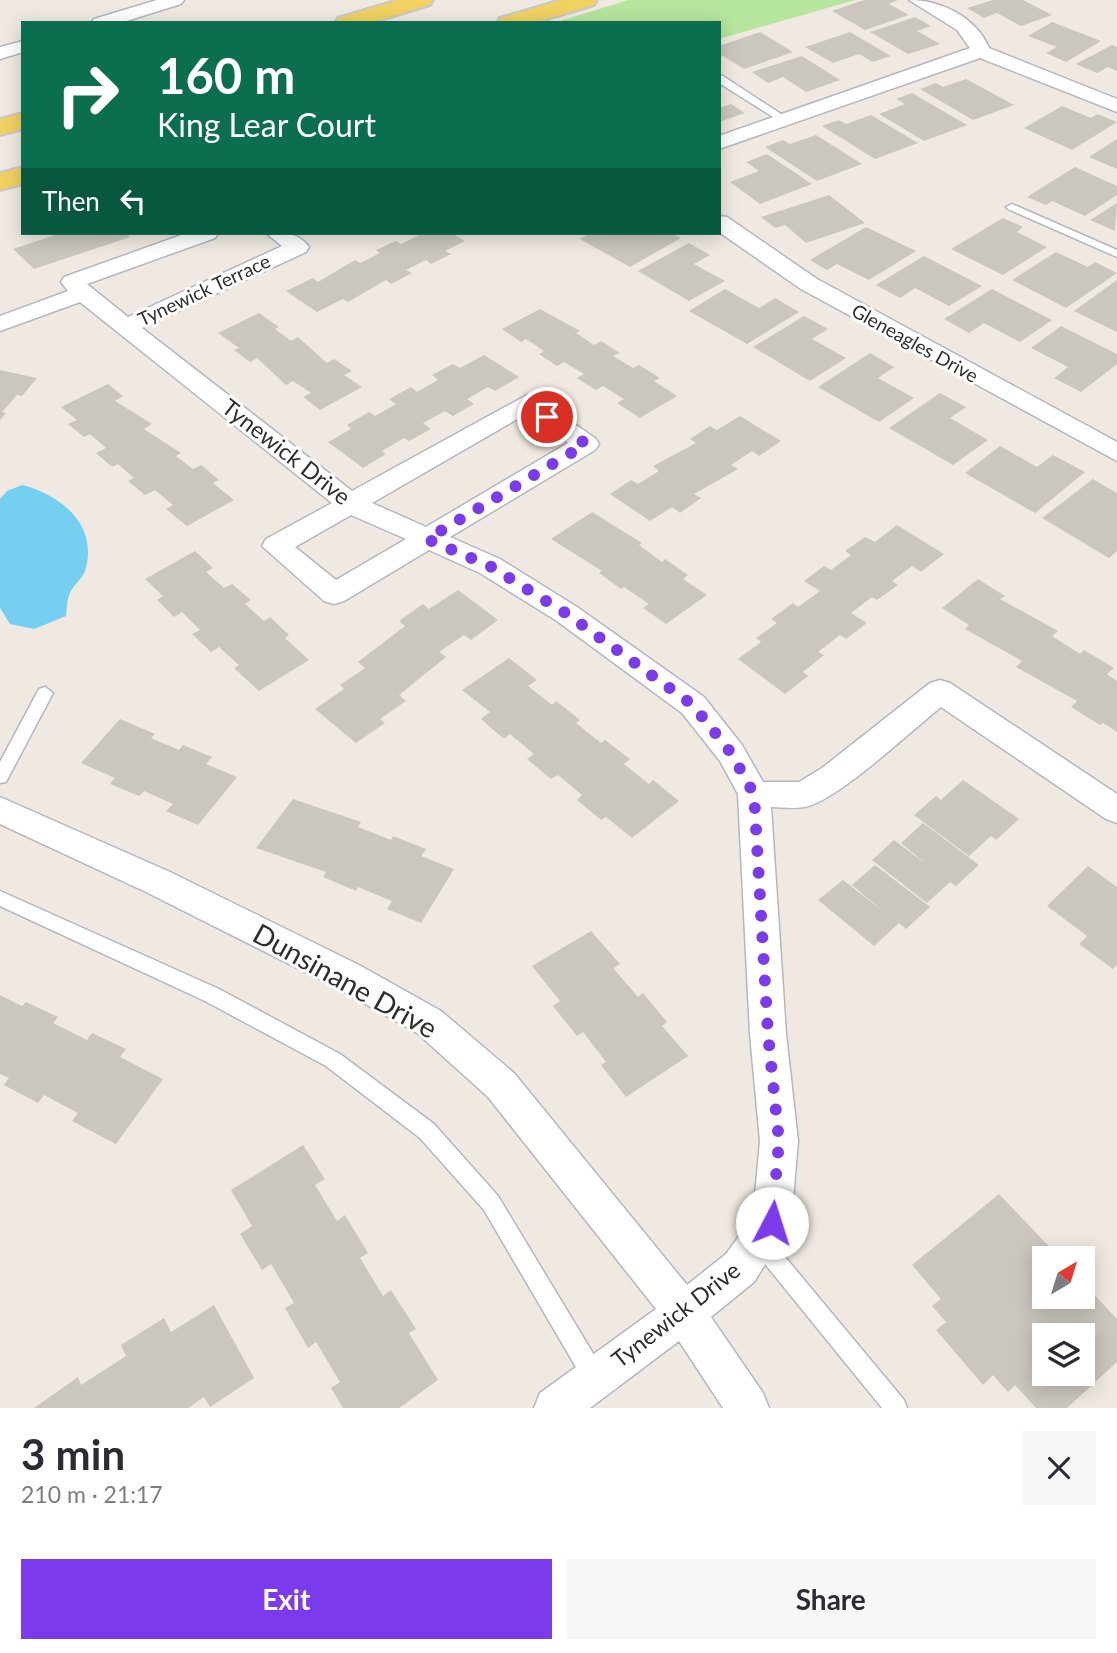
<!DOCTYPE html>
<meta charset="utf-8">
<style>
:root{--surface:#fff;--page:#f7f7f7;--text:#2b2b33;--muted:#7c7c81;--accent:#7c3aed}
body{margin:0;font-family:Lato,sans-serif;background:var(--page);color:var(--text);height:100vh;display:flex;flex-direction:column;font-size:26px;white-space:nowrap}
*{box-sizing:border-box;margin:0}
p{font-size:23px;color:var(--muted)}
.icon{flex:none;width:38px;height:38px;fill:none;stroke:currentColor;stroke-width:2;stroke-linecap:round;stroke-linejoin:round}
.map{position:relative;height:1408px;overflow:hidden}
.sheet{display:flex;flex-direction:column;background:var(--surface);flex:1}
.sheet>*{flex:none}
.hud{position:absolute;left:21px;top:21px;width:700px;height:214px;border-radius:0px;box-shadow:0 4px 18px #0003;background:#0b6e4f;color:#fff;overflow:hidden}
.needle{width:46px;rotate:38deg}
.buttons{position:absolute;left:1032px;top:1246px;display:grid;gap:14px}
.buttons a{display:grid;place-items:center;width:63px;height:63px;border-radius:0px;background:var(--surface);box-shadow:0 4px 18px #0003;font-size:35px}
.pin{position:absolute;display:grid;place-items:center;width:60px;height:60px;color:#fff;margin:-30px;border:4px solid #fff;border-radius:50%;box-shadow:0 2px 7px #0007}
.me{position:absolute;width:77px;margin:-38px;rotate:5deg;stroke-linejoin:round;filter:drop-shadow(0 0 5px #0008)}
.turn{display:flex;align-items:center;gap:24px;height:147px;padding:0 21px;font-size:32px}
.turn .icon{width:91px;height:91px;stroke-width:2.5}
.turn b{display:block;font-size:49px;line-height:60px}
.then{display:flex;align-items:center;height:66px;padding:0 21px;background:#0003;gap:14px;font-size:26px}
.round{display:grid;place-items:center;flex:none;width:74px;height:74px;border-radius:0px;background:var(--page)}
.headline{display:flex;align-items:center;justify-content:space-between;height:119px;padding:0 21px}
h1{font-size:42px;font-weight:700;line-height:52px}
.cta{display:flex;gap:14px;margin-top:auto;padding:14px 21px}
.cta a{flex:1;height:80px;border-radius:0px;background:var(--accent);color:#fff;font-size:28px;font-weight:700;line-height:80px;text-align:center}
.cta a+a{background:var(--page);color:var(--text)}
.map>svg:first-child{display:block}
.green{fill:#b6e59e}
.water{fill:#75cff0}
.building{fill:#cbc7bf;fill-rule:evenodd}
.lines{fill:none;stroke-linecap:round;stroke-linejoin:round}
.lane-casing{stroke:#b4b7c1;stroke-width:3}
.street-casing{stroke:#b4b7c1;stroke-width:3}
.primary-casing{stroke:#c9c9c9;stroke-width:4}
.lane{fill:#fff;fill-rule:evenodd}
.street{fill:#fff;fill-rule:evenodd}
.primary{fill:#f2d163;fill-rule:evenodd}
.route{stroke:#7c3aed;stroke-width:12;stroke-dasharray:0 21.6}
.labels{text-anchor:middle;stroke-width:6;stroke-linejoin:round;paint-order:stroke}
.far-street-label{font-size:19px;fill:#2e2e2e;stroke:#fff}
.street-label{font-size:23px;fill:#2e2e2e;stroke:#fff}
.near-street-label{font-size:28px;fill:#2e2e2e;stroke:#fff}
</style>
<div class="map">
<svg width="1117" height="1408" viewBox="0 0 1117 1408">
<rect width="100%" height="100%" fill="#efe9e1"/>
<polygon class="green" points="628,0 855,0 719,39 719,23 554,23"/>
<path class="water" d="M22,485C62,495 99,526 85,571C82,578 76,583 72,589C67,596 67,607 66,616L34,629L10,624L0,608V499L7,491Z"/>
<g class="building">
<polygon points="864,0 898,0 889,4 909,15 865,30 832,11"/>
<polygon points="993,0 1023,0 1052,15 1021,26 997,13 984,18 967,8"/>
<polygon points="915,17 931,26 917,31 940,44 908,54 870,32"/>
<polygon points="1052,22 1101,41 1066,62 1046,53 1057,47 1028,36"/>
<polygon points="760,32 793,52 744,69 723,56 719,57 719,46"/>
<polygon points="850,32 891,56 873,62 859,54 833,63 805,47"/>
<polygon points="1112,45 1117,47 1117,71 1108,67 1097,73 1076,64"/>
<polygon points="802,56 840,80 806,92 783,77 768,83 752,72"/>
<polygon points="966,79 1014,105 973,120 920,89 936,83 943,87"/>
<polygon points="912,93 967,125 924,141 879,114 905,104 896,99"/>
<polygon points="731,104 745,113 719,122 719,108"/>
<polygon points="1062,106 1091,118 1097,114 1117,122 1072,150 1024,128"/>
<polygon points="871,115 918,143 875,159 822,126 839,120 846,124"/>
<polygon points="816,135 862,164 817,181 765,147 783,140 790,144"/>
<polygon points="1117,139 1117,169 1089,157"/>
<polygon points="767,154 812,184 760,204 730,182 759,171 746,162"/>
<polygon points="1075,167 1117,186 1117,195 1085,216 1052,201 1046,205 1027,197"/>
<polygon points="829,195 865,223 806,243 785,225 775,228 761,217"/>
<polygon points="1117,203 1115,231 1090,220"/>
<polygon points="1003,218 1023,227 1017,232 1047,247 1003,275 951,249"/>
<polygon points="866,227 916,251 869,280 837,264 827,270 810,260"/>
<polygon points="61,233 125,233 130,237 34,269 13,249"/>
<polygon points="417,233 451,233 465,241 445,251 451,254 431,264 426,260 406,270 412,273 391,284 386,280 348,302 343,299 317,312 286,291 313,278 318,282 355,260 360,263 380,253 376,250 396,241 401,244 420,235"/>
<polygon points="591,233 645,235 671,233 681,238 630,267 580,239"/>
<polygon points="689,243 710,255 694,264 725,281 689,301 638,271"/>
<polygon points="1056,252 1088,267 1095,262 1117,273 1066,308 1012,280"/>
<polygon points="924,256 982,286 949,306 915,288 900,298 876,285"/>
<polygon points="1117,280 1117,332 1074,311"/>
<polygon points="725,289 759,308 775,298 799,312 747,344 689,311"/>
<polygon points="992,289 1052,320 1020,342 984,323 969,333 944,319"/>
<polygon points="540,309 580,331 576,333 594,345 601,341 620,353 613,356 633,368 639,365 660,378 654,381 677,396 640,418 617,403 624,399 603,386 596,390 577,378 584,374 564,362 557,366 539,354 544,351 526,339 521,342 502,329"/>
<polygon points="259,313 279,327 275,329 291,341 298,337 327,363 334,359 352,371 344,375 362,387 320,410 303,397 311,393 293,381 286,385 257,358 250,362 234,350 239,348 218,333"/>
<polygon points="804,316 828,329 812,339 846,358 810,381 753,347"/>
<polygon points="1061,326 1117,354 1117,364 1081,392 1054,378 1068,367 1031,348"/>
<polygon points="870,353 894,367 878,378 914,398 879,422 818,387"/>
<polygon points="484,355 519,377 495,391 488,387 467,399 474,404 453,416 445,411 423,423 431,429 409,441 404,438 382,451 386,454 363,468 328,442 351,429 347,425 369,412 375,416 396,404 389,399 411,387 417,392 438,380 432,375 453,364 460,368"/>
<polygon points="0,370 37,378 22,396 17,395 2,412 6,413 0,420"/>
<polygon points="108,384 123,396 115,401 152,424 144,429 181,453 176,456 193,469 201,465 219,480 213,483 234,500 187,526 166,509 173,505 155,490 145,495 128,481 134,478 118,464 112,467 96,453 106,448 90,434 84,437 68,424 77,420 61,407"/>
<polygon points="940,393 966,407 950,418 988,440 953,465 889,428"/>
<polygon points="740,416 781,441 759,456 752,451 731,465 738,469 694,494 701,498 680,513 672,507 650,521 610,494 631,480 638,484 659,471 653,466 696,443 690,439 710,426 717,430"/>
<polygon points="1000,446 1037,467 1053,455 1085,472 1035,513 965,473"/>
<polygon points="1093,479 1117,493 1117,551 1109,558 1042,518"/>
<polygon points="592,512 642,543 639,545 662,562 665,559 688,575 683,579 707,595 666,624 643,608 649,604 624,587 621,589 599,573 602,571 551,539"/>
<polygon points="897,525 944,554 921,572 912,566 892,581 898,585 877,600 872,597 851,613 867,623 846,639 840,635 818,652 824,655 803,672 808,676 785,694 738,659 761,642 756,638 777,623 771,619 793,603 798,607 820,591 804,581 824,566 831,570 851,555 845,551 865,537 875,542"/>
<polygon points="195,551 213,568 206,572 224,588 232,584 251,600 245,604 264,621 270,617 289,635 285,638 309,660 259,691 234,668 239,665 219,647 211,652 192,634 200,630 182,612 174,617 157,600 163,596 145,579"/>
<polygon points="978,579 1005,596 1000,599 1058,631 1052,636 1080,654 1084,650 1114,668 1107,674 1117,681 1117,732 1103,723 1100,725 1071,707 1077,701 1016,667 1022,661 965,629 969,625 942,608"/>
<polygon points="458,590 498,620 471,640 464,635 439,652 446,657 399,695 406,701 380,719 385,723 356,743 315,709 344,689 340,685 365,668 358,662 405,626 399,621 423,604 429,609"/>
<polygon points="509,658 537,680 528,686 552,705 556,701 580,720 576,723 601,743 605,740 630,759 624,764 649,784 653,780 679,801 632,838 606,817 601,820 577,800 582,795 558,775 551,779 527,759 534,754 510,734 504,739 481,719 490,712 462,690"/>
<polygon points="120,719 155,734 151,738 179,750 183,745 212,757 206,764 237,777 198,825 166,811 173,804 144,791 139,796 110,784 115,778 81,763"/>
<polygon points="963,780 1019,819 996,840 991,836 969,856 914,815 936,796 941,800"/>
<polygon points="293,799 361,822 358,827 391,840 393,836 426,849 421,856 454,869 421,923 387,909 392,901 358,887 356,891 323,877 326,872 256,848"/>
<polygon points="923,823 979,865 956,886 950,882 927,903 872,860 894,840 926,864 901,843"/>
<polygon points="875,865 930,907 906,929 899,923 874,946 818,900 843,880 884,912 852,885"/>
<polygon points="1088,866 1117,887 1117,965 1113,969 1079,944 1087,936 1047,906"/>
<polygon points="591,931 620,964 613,968 638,997 643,993 667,1022 662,1026 688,1056 626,1097 601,1065 606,1062 583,1032 577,1036 553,1006 560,1001 532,966"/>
<polygon points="0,995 22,1006 26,1002 58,1017 53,1023 87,1040 92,1033 126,1049 120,1057 163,1079 116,1144 72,1121 78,1113 44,1095 38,1103 4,1085 9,1078 0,1074"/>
<polygon points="303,1145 325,1179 315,1185 337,1221 345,1215 368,1253 360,1258 383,1296 391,1290 416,1329 409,1333 438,1380 399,1408 343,1408 331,1388 340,1382 316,1342 308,1348 285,1308 294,1303 271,1264 262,1270 240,1234 252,1226 231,1190"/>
<path d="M999,1194L1060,1258H1045V1297H1083V1283L1117,1319V1362L1067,1408H1036L1015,1385L1008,1392L993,1375L983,1385L936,1330L946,1322L932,1306L941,1299L912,1265ZM1045,1335H1083V1374H1045Z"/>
<polygon points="214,1305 254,1378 210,1407 204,1397 188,1408 34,1408 78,1377 81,1385 126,1356 121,1345 164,1318 171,1332"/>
</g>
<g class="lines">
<defs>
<g id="lane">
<polygon points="719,75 723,76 790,120 781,122 719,83"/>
<polygon points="1012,204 1117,250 1117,257 1008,209 1006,207"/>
<polygon points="45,687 53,693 6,782 0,783 0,762 39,689"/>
<polygon points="0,891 219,989 340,1054 434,1124 498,1196 603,1370 606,1378 603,1386 595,1389 587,1386 484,1210 420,1138 326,1066 205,1001 0,906"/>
<polygon points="759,1231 766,1234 904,1400 907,1408 882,1408 752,1248 749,1241 752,1234"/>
</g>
<g id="street">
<polygon points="157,0 184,0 181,4 120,23 91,23 94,19"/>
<path d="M909,0C941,0 976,17 989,48L1117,99V112L980,58L719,149V136L970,48L957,30Z"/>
<polygon points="23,41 23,52 0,59 0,47"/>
<polygon points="719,216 727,217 817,279 1117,442 1117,461 801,289 719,232"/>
<path d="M187,233H218L215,238L87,284L128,317L282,246L266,233C284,233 298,232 309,247L306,252L142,328L352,491L527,395L536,398L595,438L599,444L595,450L450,537L500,559L577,607L704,697L742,745L763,782H799L822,768L930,683L940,680L950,683L1117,794V823L1106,819L941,707C913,729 835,803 804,807C793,809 781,807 771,807L786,1034L798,1141L791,1223L754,1282L711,1317L763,1393L769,1408H723L679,1341L590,1408H534L540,1393L656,1309L488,1097L417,1033L335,987L146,892L0,824V797L170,872L359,965L441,1011L514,1073L687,1285L726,1254L753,1217L760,1141L750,1034L738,794L720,761L682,713L557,621L480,573L429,550L344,601L334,604L324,601L262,546L266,539L332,503L80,302L0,331V316L68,291L61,282L64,277ZM526,414L568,443L426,527L372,503ZM351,515L406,539L336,580L295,547Z"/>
</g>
<g id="primary">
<polygon points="398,0 433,0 430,5 371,23 335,23 338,18"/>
<polygon points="561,0 597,0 594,5 534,23 497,23 500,18"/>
<polygon points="23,113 23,129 0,135 0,119"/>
<polygon points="23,167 23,184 0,190 0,173"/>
</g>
</defs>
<use href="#lane" class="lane-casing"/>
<use href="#street" class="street-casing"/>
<use href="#primary" class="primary-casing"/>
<use href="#lane" class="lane"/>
<use href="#street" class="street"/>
<use href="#primary" class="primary"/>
</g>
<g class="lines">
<polyline class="route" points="547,417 586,444 427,539 490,566 567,614 693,705 731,753 754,794 768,1034 779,1141 772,1223"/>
</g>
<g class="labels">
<g class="far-street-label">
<text transform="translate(204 290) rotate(-25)" y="7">Tynewick Terrace</text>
<text transform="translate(915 343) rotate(29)" y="7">Gleneagles Drive</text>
</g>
<g class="street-label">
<text transform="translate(286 452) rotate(38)" y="8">Tynewick Drive</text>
<text transform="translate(676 1315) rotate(-38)" y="8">Tynewick Drive</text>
</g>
<g class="near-street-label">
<text transform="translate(345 981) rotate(29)" y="10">Dunsinane Drive</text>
</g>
</g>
</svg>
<div class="buttons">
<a><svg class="needle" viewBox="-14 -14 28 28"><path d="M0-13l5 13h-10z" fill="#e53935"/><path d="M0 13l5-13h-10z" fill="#7c7c81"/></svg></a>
<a><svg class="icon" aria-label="layers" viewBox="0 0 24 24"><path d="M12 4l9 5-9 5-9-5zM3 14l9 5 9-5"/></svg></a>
</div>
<div class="pin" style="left:547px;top:417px;background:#d93025"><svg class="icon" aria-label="arrive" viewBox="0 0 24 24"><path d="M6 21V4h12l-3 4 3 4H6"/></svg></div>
<svg class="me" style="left:772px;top:1223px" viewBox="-20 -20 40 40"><circle r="19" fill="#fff"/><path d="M0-13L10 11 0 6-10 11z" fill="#7c3aed"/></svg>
<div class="hud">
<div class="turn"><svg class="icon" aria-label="right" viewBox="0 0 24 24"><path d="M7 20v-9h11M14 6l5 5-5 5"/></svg><div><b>160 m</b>King Lear Court</div></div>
<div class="then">Then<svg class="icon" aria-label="left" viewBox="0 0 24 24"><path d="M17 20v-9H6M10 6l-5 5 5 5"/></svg></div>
</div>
</div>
<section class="sheet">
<div class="headline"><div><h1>3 min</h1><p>210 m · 21:17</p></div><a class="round"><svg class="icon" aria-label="close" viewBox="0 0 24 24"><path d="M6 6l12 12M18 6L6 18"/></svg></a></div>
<div class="cta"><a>Exit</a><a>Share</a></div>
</section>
